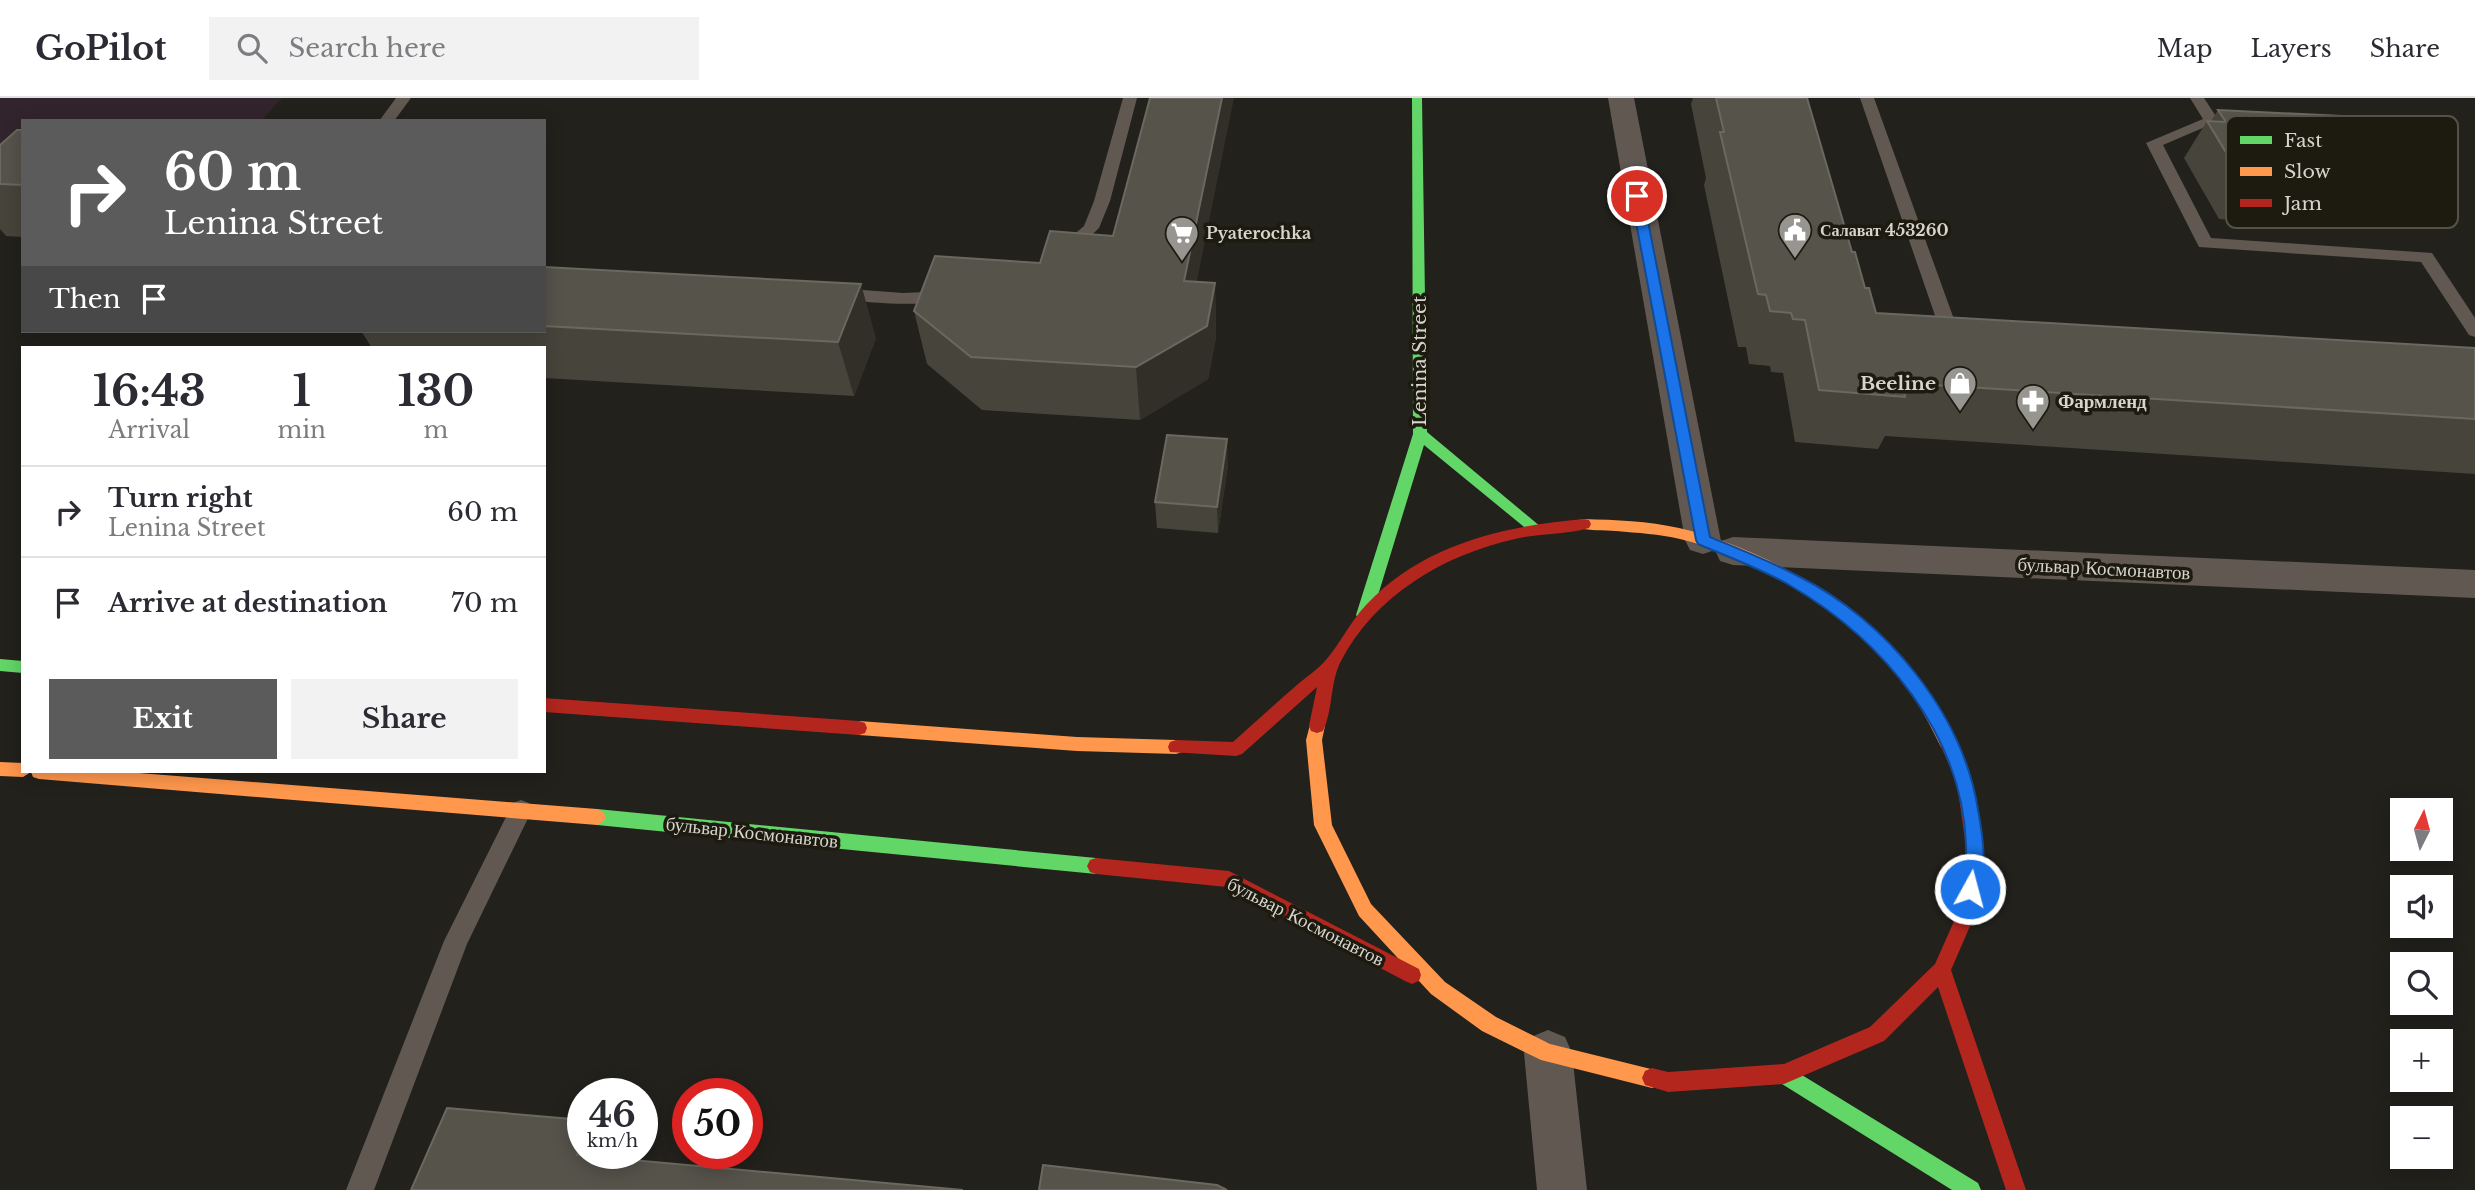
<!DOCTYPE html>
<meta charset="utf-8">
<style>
:root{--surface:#fff;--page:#f2f2f3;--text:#2b2b33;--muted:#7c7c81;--line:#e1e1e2;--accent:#5c5b5c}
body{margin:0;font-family:"Libre Baskerville",serif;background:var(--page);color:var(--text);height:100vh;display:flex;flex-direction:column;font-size:26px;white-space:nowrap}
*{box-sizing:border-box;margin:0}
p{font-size:23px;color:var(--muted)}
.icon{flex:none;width:38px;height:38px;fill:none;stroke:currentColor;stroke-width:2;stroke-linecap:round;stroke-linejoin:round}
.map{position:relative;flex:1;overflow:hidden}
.side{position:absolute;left:21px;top:248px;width:525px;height:427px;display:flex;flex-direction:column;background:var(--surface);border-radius:0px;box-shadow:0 4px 18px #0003}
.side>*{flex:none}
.banner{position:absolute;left:21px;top:21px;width:525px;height:214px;border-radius:0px;box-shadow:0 4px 18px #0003;background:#5c5b5c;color:#fff;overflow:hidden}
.needle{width:46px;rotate:6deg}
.buttons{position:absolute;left:2390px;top:700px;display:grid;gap:14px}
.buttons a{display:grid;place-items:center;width:63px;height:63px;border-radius:0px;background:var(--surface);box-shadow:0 4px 18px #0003;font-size:35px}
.speed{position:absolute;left:567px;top:980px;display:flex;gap:14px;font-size:35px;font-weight:700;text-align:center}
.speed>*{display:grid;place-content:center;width:91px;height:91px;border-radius:50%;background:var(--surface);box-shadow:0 4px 18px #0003;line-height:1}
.speed small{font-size:18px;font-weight:400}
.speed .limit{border:10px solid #d22;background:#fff;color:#111}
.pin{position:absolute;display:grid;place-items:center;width:60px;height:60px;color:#fff;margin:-30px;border:4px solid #fff;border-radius:50%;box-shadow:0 2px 7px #0007}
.me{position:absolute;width:77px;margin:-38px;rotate:7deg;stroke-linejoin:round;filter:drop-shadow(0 0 5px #0008)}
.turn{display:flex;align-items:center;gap:24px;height:147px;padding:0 28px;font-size:32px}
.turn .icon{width:91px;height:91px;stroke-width:2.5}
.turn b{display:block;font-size:49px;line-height:60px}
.then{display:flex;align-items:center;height:66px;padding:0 28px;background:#0003;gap:14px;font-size:26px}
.eta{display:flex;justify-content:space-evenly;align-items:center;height:119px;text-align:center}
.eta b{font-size:42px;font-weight:700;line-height:49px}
.cta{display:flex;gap:14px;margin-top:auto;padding:14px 28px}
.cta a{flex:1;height:80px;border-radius:0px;background:var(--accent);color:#fff;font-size:28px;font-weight:700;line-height:80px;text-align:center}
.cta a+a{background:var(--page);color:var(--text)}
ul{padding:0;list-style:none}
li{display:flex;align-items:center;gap:21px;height:91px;padding:0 28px;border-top:2px solid var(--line)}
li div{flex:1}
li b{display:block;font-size:26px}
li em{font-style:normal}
header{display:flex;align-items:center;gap:42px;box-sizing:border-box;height:98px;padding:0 35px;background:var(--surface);border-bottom:2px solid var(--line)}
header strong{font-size:33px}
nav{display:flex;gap:38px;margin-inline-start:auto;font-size:24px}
.search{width:490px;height:63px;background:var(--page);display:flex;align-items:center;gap:18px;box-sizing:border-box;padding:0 24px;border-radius:0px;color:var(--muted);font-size:26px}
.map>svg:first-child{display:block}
.education{fill:#32242c}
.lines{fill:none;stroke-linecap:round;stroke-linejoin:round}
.lane{fill:#615852;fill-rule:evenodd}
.street{fill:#615852;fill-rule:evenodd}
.fast{fill:#63d668;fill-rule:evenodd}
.slow{fill:#ff974d;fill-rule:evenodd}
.jam{fill:#b3261e;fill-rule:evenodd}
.wall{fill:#47443b}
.shaded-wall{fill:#322f28}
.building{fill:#56534b;stroke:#6a685f;stroke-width:2}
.route{fill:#1a73e8;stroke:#114b97;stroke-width:2}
.labels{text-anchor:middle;stroke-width:7;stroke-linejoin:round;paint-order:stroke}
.far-poi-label{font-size:16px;font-weight:bold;fill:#d6d4cd;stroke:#1d1a0f;text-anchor:start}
.street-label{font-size:19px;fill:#d6d4cd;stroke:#1d1a0f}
.poi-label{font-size:19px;font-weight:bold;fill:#d6d4cd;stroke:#1d1a0f;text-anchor:end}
.key{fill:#1d1a0f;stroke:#545248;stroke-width:2}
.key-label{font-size:19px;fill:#d6d4cd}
</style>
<header>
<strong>GoPilot</strong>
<div class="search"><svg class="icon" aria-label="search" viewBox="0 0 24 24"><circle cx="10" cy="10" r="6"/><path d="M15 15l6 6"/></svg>Search here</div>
<nav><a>Map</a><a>Layers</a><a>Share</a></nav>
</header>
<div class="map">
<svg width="2475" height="1092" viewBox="0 0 2475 1092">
<rect width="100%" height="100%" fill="#22211c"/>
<polygon class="education" points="0,0 282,0 261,23 23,23 23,49 0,48"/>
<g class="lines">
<g class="lane">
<polygon points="396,0 411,0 394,23 379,23"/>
<polygon points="1123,0 1137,0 1110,103 1099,130 1069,159 1057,159 1057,151 1084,128 1094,103"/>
<polygon points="1860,0 1874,0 1955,224 1972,226 1975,230 1972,234 1948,235 1939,229"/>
<polygon points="2190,0 2204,0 2219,23 2163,47 2211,140 2432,155 2475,220 2475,239 2469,237 2421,164 2199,149 2146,45 2203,21"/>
<path d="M836,190L903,195L947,193L955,198C944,212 849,204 830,199L828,195Z"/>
<polygon points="521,702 529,705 532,712 467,846 374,1092 346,1092 444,843 513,705"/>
</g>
<g class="street">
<polygon points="1608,0 1634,0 1721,443 1733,439 2475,472 2475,500 1733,467 1720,463 1715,452 1703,456 1690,452 1685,442"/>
<polygon points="1548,932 1565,939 1572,955 1587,1092 1537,1092 1524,955 1531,939"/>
</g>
<g class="fast">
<polygon points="1412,0 1422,0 1427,334 1541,429 1539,433 1529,433 1424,347 1372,517 1369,521 1359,521 1356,517 1413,336"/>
<polygon points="0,561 23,563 23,575 0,573"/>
<polygon points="597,711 1096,760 1102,762 1105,768 1102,774 1096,776 597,727 591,724 588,719 591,714"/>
<polygon points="1784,966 1978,1085 1981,1092 1952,1092 1777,983 1774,976 1777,969"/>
</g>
<g class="slow">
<path d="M1584,421C1616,422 1648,423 1679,430C1762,449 1858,505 1911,571C1929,594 1943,618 1955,644L1953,649L1947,651L1941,649C1929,625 1917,601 1900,580C1849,517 1759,460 1680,441C1659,436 1638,435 1616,433C1604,432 1590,433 1579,430L1577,426L1579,422Z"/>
<polygon points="1317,621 1323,623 1325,628 1322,642 1332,727 1371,806 1445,884 1496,919 1550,946 1659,973 1662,980 1659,987 1652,990 1541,962 1482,933 1431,896 1359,818 1314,727 1306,642 1311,623"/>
<polygon points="859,623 1077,639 1176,642 1182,644 1184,649 1182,654 1176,656 1077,653 859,637 853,635 851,630 853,625"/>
<polygon points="0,664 23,665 23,674 31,674 23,679 0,678"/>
<polygon points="31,674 126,674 597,711 603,714 606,719 603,724 597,727 39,681 33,679"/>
</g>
<g class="jam">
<path d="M1584,421L1589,422L1591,426L1589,430C1566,437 1539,435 1515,441C1443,457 1374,498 1340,565C1330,586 1333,612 1323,633L1317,635L1311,633L1309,628L1317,589L1242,656L1236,658L1170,654L1168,649L1170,644L1176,642L1233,644C1254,625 1275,606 1297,587C1306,579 1317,572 1325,563C1340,546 1350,524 1366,507C1423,446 1504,428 1584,421Z"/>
<polygon points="544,600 859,623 865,625 867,630 865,635 859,637 544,614"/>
<polygon points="1947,637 1953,639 1973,685 1984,749 1977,812 1951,872 2026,1092 2006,1092 1938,889 1884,943 1784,986 1668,994 1645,987 1642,980 1645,973 1652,970 1668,974 1784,966 1870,929 1935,866 1959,812 1966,749 1957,685 1939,644 1941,639"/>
<polygon points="1096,760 1229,773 1419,871 1421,877 1419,883 1412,886 1405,883 1227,789 1096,776 1090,774 1087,768 1090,762"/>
</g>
</g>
<g class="wall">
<polygon points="1693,0 1807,0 1852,154 1865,190 1876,215 2475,250 2475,376 1885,338 1878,351 1795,344 1783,275 1771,274 1770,268 1749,266 1746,249 1738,249 1704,87 1706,80 1691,6"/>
<polygon points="2218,12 2395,92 2366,129 2219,121 2184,60 2207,23 2211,23"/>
<polygon points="23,32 23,139 6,138 0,131 0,47"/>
<polygon points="1040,165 1215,185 1216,239 1208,281 1140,322 982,312 927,266 914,213"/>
<polygon points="544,169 876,240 854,298 544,280 544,250 372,250 361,233 544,233"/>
<polygon points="1228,367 1218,435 1157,430 1155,404"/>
</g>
<g class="shaded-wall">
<polygon points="1222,0 1234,0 1186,237 1184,183"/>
<polygon points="1215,185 1216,239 1208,281 1140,322 1136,269"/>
<polygon points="861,186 876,240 854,298 838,244"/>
<polygon points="1227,341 1228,367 1218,435 1217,409"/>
<polygon points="583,1043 583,1055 629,1055 633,1059 621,1091 577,1057"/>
</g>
<g class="building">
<polygon points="1150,0 1222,0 1184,183 1215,185 1207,228 1136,269 971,259 914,213 935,158 1040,165 1050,133 1113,138"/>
<polygon points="1716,0 1807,0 1852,154 1855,154 1865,190 1869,190 1876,215 2475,250 2475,321 1902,285 1905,299 1819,292 1805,222 1793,221 1791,215 1770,213 1766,197 1758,196 1720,34 1724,34"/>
<polygon points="2218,12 2342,18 2395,92 2244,84 2207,23 2226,24"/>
<polygon points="17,32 23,32 23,87 0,86 0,47"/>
<polygon points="544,169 861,186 838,244 544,228"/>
<polygon points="1167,337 1227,341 1217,409 1155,404"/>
<polygon points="447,1010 583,1022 583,1043 577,1057 963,1092 411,1092"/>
<polygon points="1043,1067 1217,1087 1227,1092 1039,1092"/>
</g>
<path class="route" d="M1637,94L1643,98L1710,439C1739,451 1770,463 1798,478C1885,521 1963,615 1978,712C1983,739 1988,771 1977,796H1964L1961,791C1963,777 1967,762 1966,748C1963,637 1883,542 1791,488C1762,471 1728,459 1698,446L1696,442L1631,98Z"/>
<defs>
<symbol id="civic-pin" viewBox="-11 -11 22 30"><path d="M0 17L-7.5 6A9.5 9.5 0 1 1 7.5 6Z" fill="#97958f" stroke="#1d1a0f"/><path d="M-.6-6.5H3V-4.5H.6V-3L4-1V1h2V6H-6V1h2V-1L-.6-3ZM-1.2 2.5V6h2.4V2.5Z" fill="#fff"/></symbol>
<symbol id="supermarket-pin" viewBox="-11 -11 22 30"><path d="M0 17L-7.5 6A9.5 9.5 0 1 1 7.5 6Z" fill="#97958f" stroke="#1d1a0f"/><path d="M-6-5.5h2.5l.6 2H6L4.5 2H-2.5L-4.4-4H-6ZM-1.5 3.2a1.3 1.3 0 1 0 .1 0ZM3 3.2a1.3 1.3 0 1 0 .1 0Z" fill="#fff"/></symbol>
<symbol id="shop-pin" viewBox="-11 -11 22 30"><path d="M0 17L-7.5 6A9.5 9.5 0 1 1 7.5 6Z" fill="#97958f" stroke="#1d1a0f"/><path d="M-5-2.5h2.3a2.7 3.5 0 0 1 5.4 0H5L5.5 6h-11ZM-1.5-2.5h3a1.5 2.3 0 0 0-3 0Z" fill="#fff"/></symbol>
<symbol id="pharmacy-pin" viewBox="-11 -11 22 30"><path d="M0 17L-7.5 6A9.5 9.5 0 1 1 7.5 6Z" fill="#97958f" stroke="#1d1a0f"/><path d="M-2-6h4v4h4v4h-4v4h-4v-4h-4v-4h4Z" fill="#fff"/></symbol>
</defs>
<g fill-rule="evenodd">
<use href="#civic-pin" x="1776" y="113" width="38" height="52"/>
<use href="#supermarket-pin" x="1163" y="116" width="38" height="52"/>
<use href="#shop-pin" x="1941" y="266" width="38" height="52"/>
<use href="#pharmacy-pin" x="2014" y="284" width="38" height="52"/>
</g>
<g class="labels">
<g class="far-poi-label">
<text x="1820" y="138">Салават 453260</text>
<text x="1206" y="141">Pyaterochka</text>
</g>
<g class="street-label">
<text transform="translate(1419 263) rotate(-90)" y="7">Lenina Street</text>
<text transform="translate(2104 470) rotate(3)" y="7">бульвар Космонавтов</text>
<text transform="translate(752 734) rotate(6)" y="7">бульвар Космонавтов</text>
<text transform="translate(1306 823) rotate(27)" y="7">бульвар Космонавтов</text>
</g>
<g class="poi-label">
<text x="1936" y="292">Beeline</text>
<text x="2058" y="310" text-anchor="start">Фармленд</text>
</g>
</g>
<rect x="2226" y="18" width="232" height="112" rx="10" class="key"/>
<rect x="2240" y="38" width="32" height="8" fill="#63d668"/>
<rect x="2240" y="69" width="32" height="9" fill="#ff974d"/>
<rect x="2240" y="101" width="32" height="8" fill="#b3261e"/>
<g class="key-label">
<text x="2284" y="49">Fast</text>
<text x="2284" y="80">Slow</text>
<text x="2284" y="112">Jam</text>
</g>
</svg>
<div class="buttons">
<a><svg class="needle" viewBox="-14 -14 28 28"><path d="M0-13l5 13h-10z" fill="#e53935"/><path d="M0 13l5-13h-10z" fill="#7c7c81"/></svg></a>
<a><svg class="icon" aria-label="sound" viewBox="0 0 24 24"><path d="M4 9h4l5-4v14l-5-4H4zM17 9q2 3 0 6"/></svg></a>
<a><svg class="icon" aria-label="search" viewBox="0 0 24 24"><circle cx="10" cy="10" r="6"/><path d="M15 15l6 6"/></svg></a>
<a>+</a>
<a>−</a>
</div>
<div class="speed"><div>46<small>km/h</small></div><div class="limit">50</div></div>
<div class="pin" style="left:1637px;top:98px;background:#d93025"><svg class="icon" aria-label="arrive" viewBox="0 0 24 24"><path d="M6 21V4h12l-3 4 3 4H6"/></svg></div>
<svg class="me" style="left:1970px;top:791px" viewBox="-20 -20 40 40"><circle r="17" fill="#1a73e8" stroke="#fff" stroke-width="3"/><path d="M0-11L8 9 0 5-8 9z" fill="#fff"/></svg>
<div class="banner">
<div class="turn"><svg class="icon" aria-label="right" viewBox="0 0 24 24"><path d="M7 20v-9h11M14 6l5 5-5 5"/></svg><div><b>60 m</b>Lenina Street</div></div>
<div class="then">Then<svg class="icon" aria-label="arrive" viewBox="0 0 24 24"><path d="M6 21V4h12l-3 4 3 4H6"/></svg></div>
</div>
<section class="side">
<div class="eta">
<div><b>16:43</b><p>Arrival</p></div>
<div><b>1</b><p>min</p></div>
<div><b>130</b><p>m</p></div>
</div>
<ul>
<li><svg class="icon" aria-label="right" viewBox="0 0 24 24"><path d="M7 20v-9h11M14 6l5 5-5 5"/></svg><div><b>Turn right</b><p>Lenina Street</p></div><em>60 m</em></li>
<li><svg class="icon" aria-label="arrive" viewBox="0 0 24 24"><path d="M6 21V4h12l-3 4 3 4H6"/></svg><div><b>Arrive at destination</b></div><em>70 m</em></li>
</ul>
<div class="cta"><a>Exit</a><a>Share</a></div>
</section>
</div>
